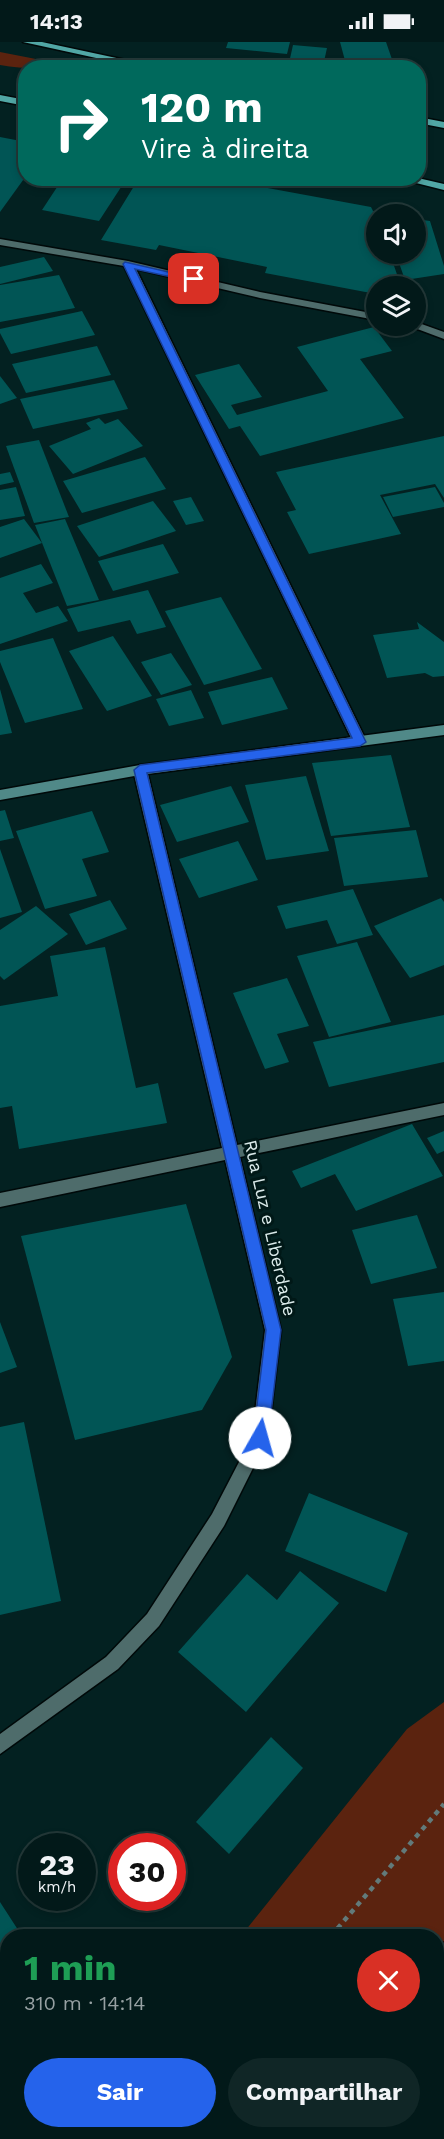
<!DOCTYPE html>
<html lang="pt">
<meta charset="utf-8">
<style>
:root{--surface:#021919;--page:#102626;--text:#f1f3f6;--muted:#96a0a2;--line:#233838;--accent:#2563eb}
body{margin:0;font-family:"Work Sans",sans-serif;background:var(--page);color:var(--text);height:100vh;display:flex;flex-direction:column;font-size:22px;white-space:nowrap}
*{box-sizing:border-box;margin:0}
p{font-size:20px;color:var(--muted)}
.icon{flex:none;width:33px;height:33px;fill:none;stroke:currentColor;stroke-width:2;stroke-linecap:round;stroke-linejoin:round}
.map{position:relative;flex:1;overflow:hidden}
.side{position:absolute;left:0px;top:1887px;width:444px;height:210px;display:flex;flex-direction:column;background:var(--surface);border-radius:24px 24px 0 0;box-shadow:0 3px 9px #0003,0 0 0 2px var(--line)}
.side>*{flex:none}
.guide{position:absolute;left:18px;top:18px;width:408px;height:126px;border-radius:24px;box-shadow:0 3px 9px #0003,0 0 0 2px var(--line);background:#00695c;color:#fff;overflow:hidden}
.controls{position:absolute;left:366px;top:162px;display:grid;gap:12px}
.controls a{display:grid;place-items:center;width:60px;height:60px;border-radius:50%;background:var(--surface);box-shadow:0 3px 9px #0003,0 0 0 2px var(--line);font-size:30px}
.speed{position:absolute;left:18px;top:1791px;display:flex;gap:12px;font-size:30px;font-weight:700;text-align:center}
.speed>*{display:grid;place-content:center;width:78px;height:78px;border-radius:50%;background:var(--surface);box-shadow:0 3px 9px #0003,0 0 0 2px var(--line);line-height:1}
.speed small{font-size:15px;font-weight:400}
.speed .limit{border:9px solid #d22;background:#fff;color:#111}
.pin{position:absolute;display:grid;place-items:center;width:51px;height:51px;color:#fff;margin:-26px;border-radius:12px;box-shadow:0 3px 9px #0006}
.me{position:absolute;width:66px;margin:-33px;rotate:7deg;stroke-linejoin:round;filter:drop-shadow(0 0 4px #0008)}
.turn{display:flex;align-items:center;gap:21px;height:126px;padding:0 24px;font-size:27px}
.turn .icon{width:78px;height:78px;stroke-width:2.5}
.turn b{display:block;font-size:42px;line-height:51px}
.round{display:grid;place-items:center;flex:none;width:63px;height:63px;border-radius:32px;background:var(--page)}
.head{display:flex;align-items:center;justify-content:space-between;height:102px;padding:0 24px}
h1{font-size:36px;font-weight:700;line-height:45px;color:#1e9e55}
.primary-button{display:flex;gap:12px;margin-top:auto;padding:12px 24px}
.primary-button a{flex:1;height:69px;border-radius:36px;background:var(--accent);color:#fff;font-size:24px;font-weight:700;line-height:69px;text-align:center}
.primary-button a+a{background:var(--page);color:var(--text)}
.status{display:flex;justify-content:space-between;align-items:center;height:42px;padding:0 30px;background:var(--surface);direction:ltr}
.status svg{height:16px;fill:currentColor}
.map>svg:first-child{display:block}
.green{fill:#5b230f}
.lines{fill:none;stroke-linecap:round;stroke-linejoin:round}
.canal{fill:#1d0000;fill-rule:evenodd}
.building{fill:#015555}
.street-casing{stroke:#000909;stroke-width:3}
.secondary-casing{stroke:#000909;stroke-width:3}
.primary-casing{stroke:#000909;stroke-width:3}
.path{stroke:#627a7a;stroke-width:4.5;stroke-dasharray:5 5;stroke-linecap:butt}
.street{fill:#4e6c6b;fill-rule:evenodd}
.secondary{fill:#508988;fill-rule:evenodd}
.primary{fill:#51a7a5;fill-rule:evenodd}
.route{fill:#2563eb;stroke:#184099;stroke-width:1.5}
.labels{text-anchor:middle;stroke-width:6;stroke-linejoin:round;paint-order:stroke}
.street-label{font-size:18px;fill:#daeaea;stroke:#001817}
</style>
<div class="status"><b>14:13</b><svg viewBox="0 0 49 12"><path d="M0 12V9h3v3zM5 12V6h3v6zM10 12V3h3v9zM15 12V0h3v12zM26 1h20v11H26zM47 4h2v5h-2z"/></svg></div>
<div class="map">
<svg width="444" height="2097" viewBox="0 0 444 2097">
<rect width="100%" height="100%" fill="#032121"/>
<g class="green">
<path d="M0,10L77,25C50,26 25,28 0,23Z"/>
<polygon points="444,1660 444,2073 437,2082 436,1894 241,1894 407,1687"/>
<polygon points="89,2090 430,2090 424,2097 84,2097"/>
</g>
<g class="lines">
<g class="canal">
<polygon points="444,1899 444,1967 436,1970 436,1902"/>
<polygon points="270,2090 340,2090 337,2097 267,2097"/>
</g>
</g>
<g class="building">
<polygon points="228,0 290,0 287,12 226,6"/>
<polygon points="340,0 386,0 395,26 347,26"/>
<polygon points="293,3 327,6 323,24 289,21"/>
<polygon points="0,95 26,100 26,134 0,170"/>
<polygon points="63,136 127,136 99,179 42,168"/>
<polygon points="139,136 213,136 371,165 373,169 388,171 376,172 376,212 416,212 416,177 430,179 444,224 444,232 405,238 397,215 391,215 401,244 376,244 376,252 265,231 267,225 159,203 156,208 101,198"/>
<polygon points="44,215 53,229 0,242 0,225"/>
<polygon points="59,233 75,266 0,280 0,243"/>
<polygon points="82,269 95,293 11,312 0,291 0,287"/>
<polygon points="374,285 392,309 360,317 404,376 260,414 240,384 229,387 195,333 239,322 262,355 231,363 237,373 328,349 297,305"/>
<polygon points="97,304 111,333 26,351 12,322"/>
<polygon points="0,334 17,356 0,362"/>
<polygon points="114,338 128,367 33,387 20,357"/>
<polygon points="99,376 105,382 118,377 143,404 73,432 49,404 91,387 86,381"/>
<polygon points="444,394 444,456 435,442 380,453 401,492 309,512 287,470 296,468 276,430"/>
<polygon points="39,398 69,475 34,481 6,404"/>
<polygon points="145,415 166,447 82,471 63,439"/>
<polygon points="10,430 14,440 0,443 0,432"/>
<polygon points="16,445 25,474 0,478 0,448"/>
<polygon points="435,445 444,461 444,465 393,475 383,455"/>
<polygon points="191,455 204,479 186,483 173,459"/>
<polygon points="153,459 176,489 99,515 77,484"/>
<polygon points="24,477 42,501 0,516 0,485"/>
<polygon points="65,477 99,558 67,564 35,483"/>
<polygon points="163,502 179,531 113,549 98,519"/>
<polygon points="41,522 53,541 23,551 36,571 58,564 68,579 0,602 0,536"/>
<polygon points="148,548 166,585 137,592 130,578 78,590 67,567"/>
<polygon points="221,555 262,627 204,643 165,569"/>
<polygon points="417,580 444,600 444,634 433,635 425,631 387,636 373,593 419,587"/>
<polygon points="113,594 152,654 107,669 69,609"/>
<polygon points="53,596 83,667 25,681 0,620 0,609"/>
<polygon points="171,611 192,643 161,653 141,620"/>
<polygon points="272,635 288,667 222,683 208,650"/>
<polygon points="0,647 12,691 0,693"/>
<polygon points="191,648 204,676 169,684 156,657"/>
<polygon points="391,713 410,785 331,794 312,721"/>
<polygon points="306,734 329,809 266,818 245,743"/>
<polygon points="231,744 249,780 177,800 160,763"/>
<polygon points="5,768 14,796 0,799 0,769"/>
<polygon points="92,769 109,810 82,817 97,854 45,867 16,789"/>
<polygon points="416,788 428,835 344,844 334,796"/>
<polygon points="238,799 258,838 199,856 179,817"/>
<polygon points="0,807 22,870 0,876"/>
<polygon points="353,847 373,893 337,902 327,878 286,887 277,864"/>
<polygon points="441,856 444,860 444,923 410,936 374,884"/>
<polygon points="110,858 127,887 86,903 69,872"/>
<polygon points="36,864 68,892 4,938 0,934 0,888"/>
<polygon points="357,900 391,980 329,995 297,914"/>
<polygon points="105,905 136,1046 158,1041 167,1081 19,1107 12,1064 0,1066 0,964 58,954 50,914"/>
<polygon points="287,936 309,984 277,992 289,1020 265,1027 233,951"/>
<polygon points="444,973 444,1020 329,1045 313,1000"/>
<polygon points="412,1082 443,1134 356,1169 335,1132 301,1146 292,1129"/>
<polygon points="444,1089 444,1109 437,1112 427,1096"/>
<polygon points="186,1162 232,1315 202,1368 75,1398 21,1194"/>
<polygon points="417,1173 437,1226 371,1242 352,1188"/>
<polygon points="444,1250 444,1319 408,1324 393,1257"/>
<polygon points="0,1280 17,1325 0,1331"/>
<polygon points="24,1380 61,1559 0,1573 0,1385"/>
<polygon points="309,1451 408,1491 386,1550 285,1509"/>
<polygon points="300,1529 339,1561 246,1670 178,1610 247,1532 277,1558"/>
<polygon points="271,1695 303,1726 229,1812 196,1780"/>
<polygon points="0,1860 22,1894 8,1894 8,1926 0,1932"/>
<polygon points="8,1974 8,2036 0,2028 0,1983"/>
</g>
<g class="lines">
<defs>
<g id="street">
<polygon points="0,197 128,219 260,250 376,272 376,278 260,256 136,227 367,700 365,703 355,703 353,700 124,224 0,203"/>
<polygon points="416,280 444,290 444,297 412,285 411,284 416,284"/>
<polygon points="140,723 147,728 237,1103 444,1061 444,1073 240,1115 281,1288 268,1396 224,1484 159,1584 118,1627 0,1712 0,1692 106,1615 147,1572 212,1472 252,1395 265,1288 225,1118 0,1165 0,1151 222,1106 133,728"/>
</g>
<polygon id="secondary" points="444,683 444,693 140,733 0,758 0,748 140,723"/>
<g id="primary">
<polygon points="23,0 42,0 163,26 142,26"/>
<polygon points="0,53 26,58 26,64 0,59"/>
<polygon points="418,75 444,80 444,86 418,81"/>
<polygon points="396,136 418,136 444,142 444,148"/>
</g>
</defs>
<use href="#street" class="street-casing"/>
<use href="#secondary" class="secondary-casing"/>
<use href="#primary" class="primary-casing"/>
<g class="path">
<polyline points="331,1894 444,1762"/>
<polyline points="436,2040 444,2031"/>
<polyline points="176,2097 181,2090"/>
<polyline points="389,2097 395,2090"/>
</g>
<use href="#street" class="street"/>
<use href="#secondary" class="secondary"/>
<use href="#primary" class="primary"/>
</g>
<polygon class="route" points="125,220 199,237 194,240 135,227 366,700 360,704 147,731 281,1288 268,1396 266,1401 260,1404 255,1401 253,1396 266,1288 134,728 140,723 352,696 123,222"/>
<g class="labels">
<g class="street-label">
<text transform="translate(270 1186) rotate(77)" y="6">Rua Luz e Liberdade</text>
</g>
</g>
</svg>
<div class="controls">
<a><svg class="icon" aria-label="sound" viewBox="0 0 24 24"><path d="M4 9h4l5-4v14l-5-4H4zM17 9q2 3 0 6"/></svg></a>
<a><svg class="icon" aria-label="layers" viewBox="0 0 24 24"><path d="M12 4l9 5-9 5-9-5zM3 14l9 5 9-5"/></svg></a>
</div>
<div class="speed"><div>23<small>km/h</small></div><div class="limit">30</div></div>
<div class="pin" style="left:194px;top:237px;background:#d93025"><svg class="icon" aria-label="arrive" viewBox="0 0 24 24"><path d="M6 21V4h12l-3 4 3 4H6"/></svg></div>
<svg class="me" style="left:260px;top:1396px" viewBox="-20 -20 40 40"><circle r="19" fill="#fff"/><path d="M0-13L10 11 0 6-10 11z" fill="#2563eb"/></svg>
<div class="guide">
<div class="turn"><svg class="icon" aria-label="right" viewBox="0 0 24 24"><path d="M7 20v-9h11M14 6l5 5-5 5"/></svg><div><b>120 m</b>Vire à direita</div></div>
</div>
<section class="side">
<div class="head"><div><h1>1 min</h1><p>310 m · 14:14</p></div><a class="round" style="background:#d93025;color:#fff"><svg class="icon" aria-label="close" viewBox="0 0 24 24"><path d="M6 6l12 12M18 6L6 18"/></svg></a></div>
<div class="primary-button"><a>Sair</a><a>Compartilhar</a></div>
</section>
</div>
